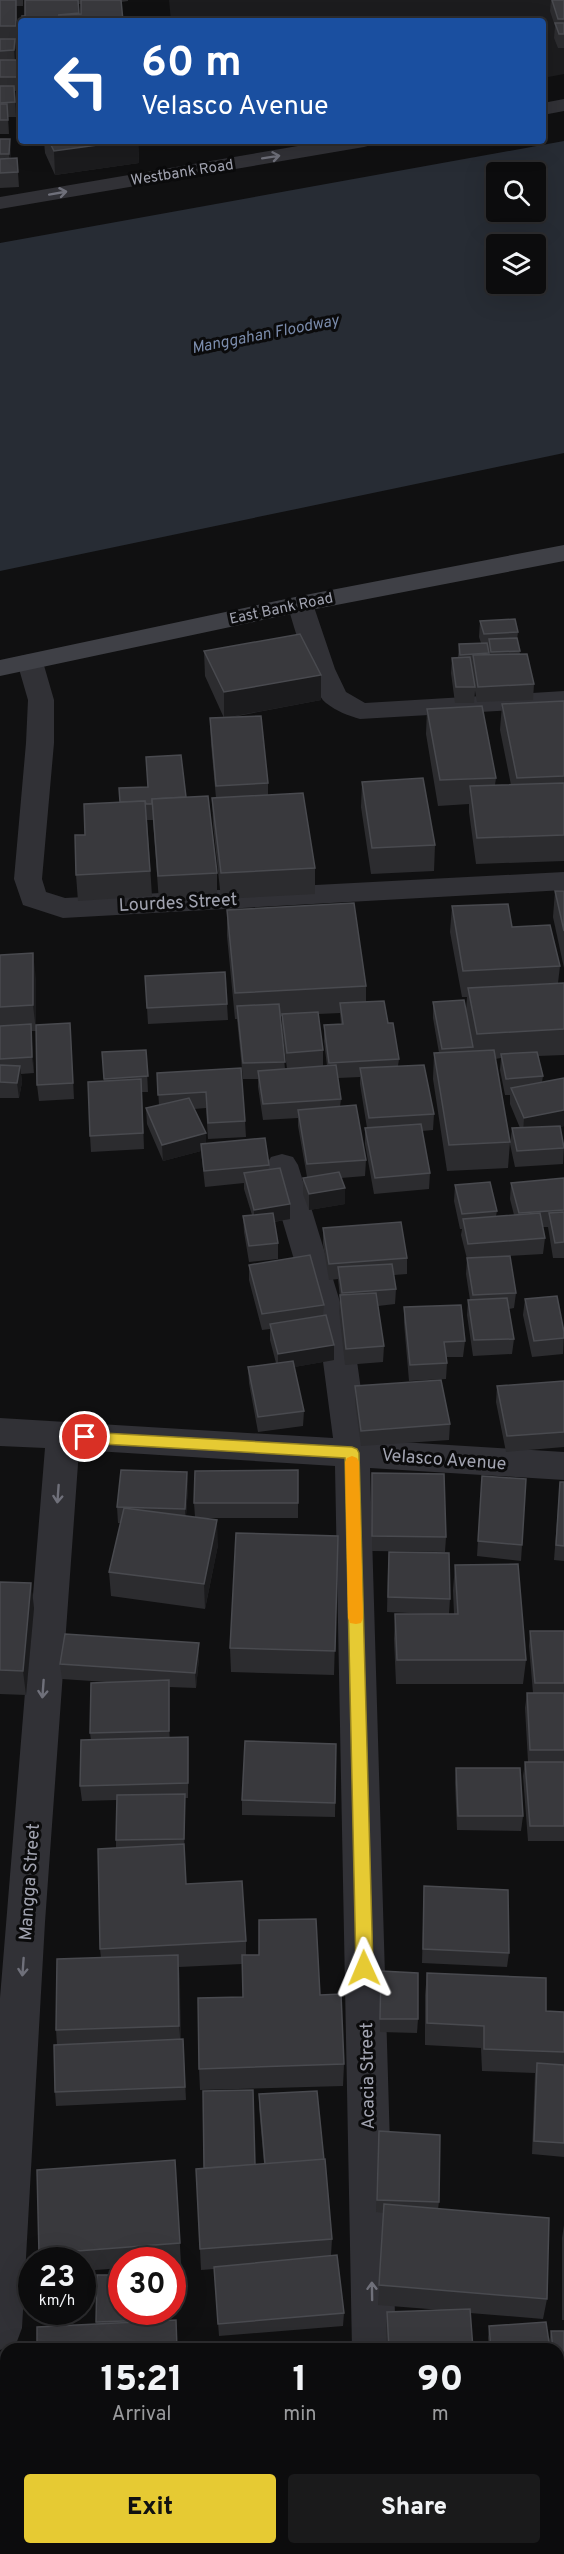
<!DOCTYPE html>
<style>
:root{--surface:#0c0c0d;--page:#1a1a1b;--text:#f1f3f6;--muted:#9a9b9d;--line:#2c2c2e;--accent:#e6ca33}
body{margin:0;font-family:Overpass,sans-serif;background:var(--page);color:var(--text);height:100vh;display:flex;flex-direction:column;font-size:22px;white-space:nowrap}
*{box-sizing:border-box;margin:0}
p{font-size:20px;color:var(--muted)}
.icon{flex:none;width:33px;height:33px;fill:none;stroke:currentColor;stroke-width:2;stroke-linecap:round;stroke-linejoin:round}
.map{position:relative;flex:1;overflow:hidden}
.side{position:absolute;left:0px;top:2343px;width:564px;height:212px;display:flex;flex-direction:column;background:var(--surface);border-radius:18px 18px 0 0;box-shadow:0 6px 24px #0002,0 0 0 2px var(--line)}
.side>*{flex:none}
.banner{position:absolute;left:18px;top:18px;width:528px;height:126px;border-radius:6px;box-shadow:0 6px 24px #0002,0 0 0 2px var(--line);background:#1a4fa0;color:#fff;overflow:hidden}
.tools{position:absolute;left:486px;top:162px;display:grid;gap:12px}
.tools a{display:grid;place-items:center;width:60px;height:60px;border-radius:6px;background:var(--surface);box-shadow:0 6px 24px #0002,0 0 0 2px var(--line);font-size:30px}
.speed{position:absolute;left:18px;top:2247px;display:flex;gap:12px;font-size:30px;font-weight:700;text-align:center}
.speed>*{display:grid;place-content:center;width:78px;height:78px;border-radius:50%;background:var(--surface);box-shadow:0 6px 24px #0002,0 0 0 2px var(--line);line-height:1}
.speed small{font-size:15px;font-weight:400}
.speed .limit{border:9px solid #d22;background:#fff;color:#111}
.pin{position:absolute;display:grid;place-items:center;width:51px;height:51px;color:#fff;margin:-26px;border:3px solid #fff;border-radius:50%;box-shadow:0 2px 6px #0007}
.me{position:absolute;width:66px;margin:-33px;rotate:359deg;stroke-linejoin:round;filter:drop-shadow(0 0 4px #0008)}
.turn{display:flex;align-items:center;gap:21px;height:126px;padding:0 24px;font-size:27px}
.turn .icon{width:78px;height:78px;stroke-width:2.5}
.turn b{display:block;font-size:42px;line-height:51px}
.eta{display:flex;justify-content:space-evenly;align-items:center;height:102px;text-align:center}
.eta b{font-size:36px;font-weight:800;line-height:42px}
.primary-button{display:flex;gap:12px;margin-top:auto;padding:12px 24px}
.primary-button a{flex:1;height:69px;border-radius:6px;background:var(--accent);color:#111;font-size:24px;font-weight:800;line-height:69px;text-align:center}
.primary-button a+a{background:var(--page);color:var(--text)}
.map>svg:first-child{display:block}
.built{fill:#1c1c1e}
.water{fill:#272c34;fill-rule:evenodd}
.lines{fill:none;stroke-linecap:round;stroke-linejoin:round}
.minor{fill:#313136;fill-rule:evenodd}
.tertiary{fill:#313136;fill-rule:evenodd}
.secondary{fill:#3f4046;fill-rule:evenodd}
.wall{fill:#2c2c2f;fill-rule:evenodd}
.shaded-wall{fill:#1b1b1d}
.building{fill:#39393d;stroke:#494a4f;stroke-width:1.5}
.oneway{stroke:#6f707a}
.route{fill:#e6ca33;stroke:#968321;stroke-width:1.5}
.slow{fill:#f59e0b}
.labels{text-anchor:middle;stroke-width:6;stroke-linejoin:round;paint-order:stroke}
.far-street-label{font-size:15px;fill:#a2a4b1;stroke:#0b0b0c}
.far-water-label{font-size:16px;font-style:italic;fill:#7a8bab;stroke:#0b0b0c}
.street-label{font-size:18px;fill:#a2a4b1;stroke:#0b0b0c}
</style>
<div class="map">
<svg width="564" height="2554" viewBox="0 0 564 2554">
<rect width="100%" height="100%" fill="#101011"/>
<polygon class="built" points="169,0 564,0 564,74 543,78 543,21 171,21"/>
<path class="water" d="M564,141V453L0,571V243ZM496,172H536V212H496ZM496,244H536V284H496Z"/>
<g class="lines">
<g class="minor">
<path d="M300,596L309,599L313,604L335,669L346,692L365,703L564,691V707L360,719C349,716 336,711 326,703C311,691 294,625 287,604L291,599Z"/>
<polygon points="30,654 39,656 43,662 54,700 54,743 42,879 46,892 65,898 564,872 564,890 63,918 23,905 14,879 26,743 28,700 17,662 21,656"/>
<polygon points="282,1154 293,1157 298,1165 356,1354 368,1440 564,1452 564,1480 370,1468 396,2349 352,2349 335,1466 79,1450 45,1922 22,2328 16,2344 0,2350 0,1998 45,1448 0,1446 0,1418 333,1438 322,1354 266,1165 271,1157"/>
<rect x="356" y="2548" width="46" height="6"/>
</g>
<g class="tertiary">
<polygon points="564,99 564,111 543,115 543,103"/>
<polygon points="327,141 374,141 371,145 364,147 0,209 0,197"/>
</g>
<polygon class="secondary" points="564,545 564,561 300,612 0,676 0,660 300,596"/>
</g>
<g class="wall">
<polygon points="0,0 23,0 23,6 16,6 18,48 15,49 15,60 19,74 18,91 15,91 16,117 8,117 9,134 0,134"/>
<path d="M25,0H128V1L121,2L123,21L25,16ZM78,4H81V14H79Z"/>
<polygon points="551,0 564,0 564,48 558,48 554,38 555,26 550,11"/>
<polygon points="0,139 11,153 10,159 17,158 19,187 0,188"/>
<polygon points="44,141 138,141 139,163 55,175 45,153"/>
<polygon points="480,621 518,632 517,640 520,654 534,684 533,700 477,702 475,691 474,703 455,703 451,673 452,658 458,657 459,644 481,643 479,637"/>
<polygon points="204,651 321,675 321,700 227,718 268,783 268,795 315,868 315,894 221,899 213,824 212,798 216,798 211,744 210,718 224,718 205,676"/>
<polygon points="564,701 564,861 476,864 469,812 469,804 438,806 426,734 427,709 496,778 495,785 511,785 500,730 502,704"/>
<polygon points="146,757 186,797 217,873 217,899 159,902 153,820 147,820 152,896 78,901 76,875 85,835 120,802 148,787"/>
<polygon points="362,782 435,845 434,871 371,874 361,807"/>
<polygon points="555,891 564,891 564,968 553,917"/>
<polygon points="452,906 512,927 560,966 558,983 564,983 564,1055 538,1056 543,1076 542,1082 564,1078 564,1126 560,1127 564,1146 563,1164 515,1167 510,1144 512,1128 520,1128 510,1104 510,1095 505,1095 500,1070 501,1058 495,1059 510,1142 508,1168 447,1171 433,1079 434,1053 439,1053 433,1018 433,1002 466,1010 467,997 462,997 450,932"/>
<path d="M227,910L366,986V1002L388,1023L399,1059L398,1066L434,1114L433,1130L422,1131L430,1173L429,1189L374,1194L365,1144V1128H367L360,1084V1077L338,1078L341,1099L340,1107L366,1160L365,1176L341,1178L345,1188V1204L309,1210L303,1194V1178L307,1177L298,1126V1118L263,1120L258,1087V1079H243L237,1019H235L227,936ZM340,1013L341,1024L324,1025V1041L327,1066H323V1050L318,1014ZM282,1016V1030L287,1069H285L280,1017Z"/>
<polygon points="0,955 36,979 36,1025 71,1039 74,1099 39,1101 37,1085 36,1031 31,1031 34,1073 21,1074 22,1082 19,1098 0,1098"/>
<polygon points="145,976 227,1004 228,1020 148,1024"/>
<polygon points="146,1050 148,1092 142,1092 144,1149 91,1152 90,1136 104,1081 102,1052"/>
<polygon points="241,1068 245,1121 246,1137 208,1139 206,1108 194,1109 206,1133 206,1144 269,1165 269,1170 290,1219 274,1222 278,1243 278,1259 249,1262 244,1232 243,1216 252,1215 244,1189 244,1183 205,1187 201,1151 163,1161 147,1124 146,1108 159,1105 157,1073"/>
<polygon points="564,1178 564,1258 553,1258 548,1227 542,1227 545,1238 543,1254 507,1256 516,1293 514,1308 509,1309 514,1339 512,1354 473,1356 467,1315 468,1300 470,1300 466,1274 467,1259 461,1235 462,1229 460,1229 454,1201 455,1185 497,1211 496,1216 514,1215 510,1199 511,1183"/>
<polygon points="323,1228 407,1258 407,1274 394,1275 396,1289 395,1304 378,1306 384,1346 383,1362 345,1365 339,1311 340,1298 338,1279 329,1280 323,1244"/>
<polygon points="249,1265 324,1305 323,1316 334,1360 294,1367 304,1411 303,1426 258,1432 249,1383 248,1367 276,1363 270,1340 270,1329 262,1330 249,1280"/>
<polygon points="525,1299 564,1332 563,1354 532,1357 523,1315"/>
<polygon points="404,1307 465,1341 463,1357 446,1357 447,1363 446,1379 409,1381 404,1323"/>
<polygon points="564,1381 564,1447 506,1452 496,1402 497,1386"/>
<polygon points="355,1386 450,1424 449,1440 361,1446 355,1402"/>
<polygon points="298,1470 298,1518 205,1518 218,1545 205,1609 111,1596 109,1572 121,1523 118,1523 117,1507 187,1472 188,1488 186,1516 195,1517 194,1503"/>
<polygon points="372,1473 446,1537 445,1552 372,1551"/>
<polygon points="560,1482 564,1482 564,1561 554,1560"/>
<polygon points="481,1491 522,1545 521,1561 477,1556"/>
<polygon points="338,1536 334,1675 231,1672 230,1648"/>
<polygon points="455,1565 526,1660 523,1684 396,1684 394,1639 395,1614 430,1614 387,1612 388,1567 450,1599 449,1614 454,1614 453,1590"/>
<polygon points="0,1582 31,1583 34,1608 26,1695 0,1694"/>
<polygon points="530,1631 564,1631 564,1841 528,1841 523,1776 525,1762 528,1762 525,1708 527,1693 533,1693 529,1646"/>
<polygon points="199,1643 199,1658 196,1688 169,1687 170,1738 188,1737 188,1798 185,1798 184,1853 186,1884 246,1941 246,1955 320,1995 344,2064 343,2086 200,2090 199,2069 243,1997 242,1964 179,1967 181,2039 183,2039 186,2100 56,2106 55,2092 57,2045 56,2030 101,1958 100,1949 116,1848 116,1840 117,1800 82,1801 80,1786 91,1740 90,1733 106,1682 62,1679 60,1664"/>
<polygon points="336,1744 335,1817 242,1815 242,1800"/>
<polygon points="456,1768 523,1816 521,1831 457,1830 455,1783"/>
<polygon points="424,1886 509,1953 507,1967 422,1963"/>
<polygon points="381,1971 418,2019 417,2033 380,2032"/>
<polygon points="427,1973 546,2011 564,2012 564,2157 532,2154 535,2073 482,2071 481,2048 425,2045 425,1995"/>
<polygon points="259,2094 332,2239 331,2255 344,2313 343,2326 219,2336 214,2269 201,2270 196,2169 264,2164 259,2108"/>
<polygon points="378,2144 439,2202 438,2209 547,2299 543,2319 470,2313 473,2349 387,2349 386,2325 387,2312 441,2310 378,2305 384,2213 376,2212"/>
<polygon points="175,2160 181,2263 172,2264 172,2260 122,2260 122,2268 82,2271 82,2260 41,2260 39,2254"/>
<polygon points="564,2225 564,2320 562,2320 562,2238"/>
<polygon points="97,2275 122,2312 154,2312 154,2321 96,2324"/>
<polygon points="489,2326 549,2342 551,2331 564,2331 564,2443 562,2443 564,2465 564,2494 563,2501 564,2554 420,2554 419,2548 558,2548 558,2349 489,2349 488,2338"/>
</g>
<g class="shaded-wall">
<polygon points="16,0 17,23 18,48 16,26"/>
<polygon points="15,39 16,53 15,65 14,50"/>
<polygon points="18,60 19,74 18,91 17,77"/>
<polygon points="10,139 11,153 10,169 9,154"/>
<polygon points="127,141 138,141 139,163 55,175 54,151"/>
<polygon points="321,675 321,700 224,718 224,692"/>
<polygon points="33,953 36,979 36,1031 33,1005"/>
<polygon points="31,1024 32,1040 34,1073 32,1057"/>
<polygon points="20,1066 22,1082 19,1098 17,1083"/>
<polygon points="564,1110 564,1126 523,1134 524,1118"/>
<polygon points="206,1133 206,1149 201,1144 201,1151 163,1161 162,1145"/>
<polygon points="345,1188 345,1204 309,1210 309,1194"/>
<polygon points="290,1204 290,1219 254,1225 254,1210"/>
<polygon points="334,1345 334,1360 278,1370 278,1354"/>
<polygon points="187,1472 188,1488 185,1524 185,1509"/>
<polygon points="217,1520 218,1545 205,1609 204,1584"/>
<polygon points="31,1583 34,1608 26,1695 23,1671"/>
<polygon points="199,1643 199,1658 196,1688 195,1673"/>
<polygon points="169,1680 170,1695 170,1745 169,1731"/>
<polygon points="188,1737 189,1752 188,1798"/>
<polygon points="185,1794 185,1853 184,1839"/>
<polygon points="178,1955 180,1978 181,2048 179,2026"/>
</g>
<g class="building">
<rect x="0" y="0" width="16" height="26"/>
<polygon points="25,0 78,0 79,13 58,15 81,14 81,0 121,0 123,21 22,21 22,16 25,16"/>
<polygon points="552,0 564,0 564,19 558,19"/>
<polygon points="555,23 564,23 564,34 559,34"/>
<polygon points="0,39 15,39 14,50 0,51"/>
<polygon points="0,60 18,60 17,77 0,77"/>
<polygon points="0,86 14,86 15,102 0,103"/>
<polygon points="0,104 7,104 8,120 0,120"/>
<polygon points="0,139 10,139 9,154 0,154"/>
<polygon points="49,141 127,141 54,151"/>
<polygon points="17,158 18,172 0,173 0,159"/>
<polygon points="515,619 518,632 484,634 480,621"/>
<polygon points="300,634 321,675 224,692 204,651"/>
<polygon points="517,638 520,651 491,652 489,639"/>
<polygon points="487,643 489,653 460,655 459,644"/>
<polygon points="527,654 534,684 478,687 473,655"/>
<polygon points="470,657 475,687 456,687 452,658"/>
<polygon points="564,701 564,776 517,778 502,704"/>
<polygon points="482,706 496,778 440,780 427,709"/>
<polygon points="261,716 268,783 216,786 210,718"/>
<polygon points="181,755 186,797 152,799 152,804 146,804 145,801 120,802 119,788 148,787 146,757"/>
<polygon points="423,778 435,845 372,848 362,782"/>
<polygon points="564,783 564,835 477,838 470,786"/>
<polygon points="303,793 315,868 221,873 212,798"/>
<polygon points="208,796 217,873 158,876 152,799"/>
<polygon points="145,801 150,871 76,875 75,835 85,835 84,804"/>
<polygon points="555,891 564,891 564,931"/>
<polygon points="354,903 366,986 235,993 227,910"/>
<polygon points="508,904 512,927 550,925 560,966 463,971 452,906"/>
<polygon points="33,953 33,1005 0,1007 0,955"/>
<polygon points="225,972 227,1004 147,1008 145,976"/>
<polygon points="564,983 564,1029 477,1034 468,988"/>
<polygon points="464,1000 473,1047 442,1049 433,1002"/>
<polygon points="384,1001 388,1023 393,1023 399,1059 329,1063 324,1025 343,1024 340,1003"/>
<polygon points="279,1004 285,1062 243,1063 237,1006"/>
<polygon points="318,1012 323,1050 287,1053 282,1014"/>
<polygon points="70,1023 73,1083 37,1085 36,1025"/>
<polygon points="31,1024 32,1057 0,1059 0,1026"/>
<polygon points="146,1050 148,1076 104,1079 102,1052"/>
<polygon points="494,1050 510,1142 449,1145 434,1053"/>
<polygon points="537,1052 543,1076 506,1079 501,1054"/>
<polygon points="0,1065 20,1066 17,1083 0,1082"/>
<polygon points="336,1065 341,1099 263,1104 258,1071"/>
<polygon points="424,1065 434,1114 369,1118 360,1068"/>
<polygon points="241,1068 245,1121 208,1123 206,1092 158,1095 157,1073"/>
<polygon points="564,1078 564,1110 524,1118 511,1088"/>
<polygon points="141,1079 143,1133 90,1136 88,1082"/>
<polygon points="189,1098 206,1133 162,1145 146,1108"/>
<polygon points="356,1105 366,1160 307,1164 298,1110"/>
<polygon points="421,1124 430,1173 375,1178 365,1128"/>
<polygon points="560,1126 564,1148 517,1151 512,1128"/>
<polygon points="265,1138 269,1165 204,1171 201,1144"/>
<polygon points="280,1168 290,1204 254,1210 244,1173"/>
<polygon points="339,1172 345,1188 309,1194 303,1178"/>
<polygon points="564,1178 564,1210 519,1213 511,1183"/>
<polygon points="490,1182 497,1211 462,1214 455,1185"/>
<polygon points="564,1212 564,1242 555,1243 549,1213"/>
<polygon points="273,1213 278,1243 249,1246 243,1216"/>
<polygon points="540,1213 545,1238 468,1244 463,1219"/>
<polygon points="401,1222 407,1258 329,1264 323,1228"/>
<polygon points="310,1255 324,1305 262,1314 249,1265"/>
<polygon points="510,1256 516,1293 473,1295 467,1258"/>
<polygon points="392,1264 396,1289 342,1293 338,1267"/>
<polygon points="376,1293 384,1346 346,1349 340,1295"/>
<polygon points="557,1296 564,1332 564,1338 534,1341 525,1299"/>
<polygon points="507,1298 514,1339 474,1340 468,1300"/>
<polygon points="461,1305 465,1341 444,1342 447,1363 410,1365 404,1307"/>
<polygon points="326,1315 334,1345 278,1354 270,1324"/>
<polygon points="293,1361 304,1411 258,1417 248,1367"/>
<polygon points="441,1380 450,1424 361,1431 355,1386"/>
<polygon points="564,1381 564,1432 507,1436 497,1386"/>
<polygon points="121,1470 187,1472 185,1509 117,1507"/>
<polygon points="298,1470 298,1503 194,1503 195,1471"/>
<polygon points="372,1473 444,1474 446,1537 372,1536"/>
<polygon points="482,1476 526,1479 522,1545 478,1541"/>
<polygon points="560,1482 564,1482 564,1546 556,1545"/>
<polygon points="124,1508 217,1520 204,1584 109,1572"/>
<polygon points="236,1533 338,1536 335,1651 230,1648"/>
<polygon points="389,1552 449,1553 450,1599 388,1597"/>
<polygon points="518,1564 526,1660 397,1660 395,1614 458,1614 455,1565"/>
<polygon points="0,1582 31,1583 23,1671 0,1670"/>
<polygon points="530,1631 564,1631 564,1683 535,1683"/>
<polygon points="65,1634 199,1643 195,1673 60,1664"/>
<polygon points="169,1680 169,1731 90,1733 91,1683"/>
<polygon points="527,1693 564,1693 564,1750 530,1750"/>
<polygon points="188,1737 188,1783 80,1786 81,1740"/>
<polygon points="245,1741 336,1744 335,1803 242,1800"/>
<polygon points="525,1762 564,1762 564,1826 530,1826"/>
<polygon points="456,1768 520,1768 523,1816 458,1816"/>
<polygon points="185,1794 184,1839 116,1840 117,1795"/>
<polygon points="184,1844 186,1884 242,1881 246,1941 100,1949 98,1849"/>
<polygon points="424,1886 508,1890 509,1953 423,1949"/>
<polygon points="316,1919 320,1995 341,1994 344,2064 199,2069 198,1998 243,1997 242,1955 259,1955 259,1920"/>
<polygon points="178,1955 179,2026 56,2030 57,1959"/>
<polygon points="381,1971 418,1973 418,2019 380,2019"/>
<polygon points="427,1973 546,1978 546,2011 564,2012 564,2052 484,2049 484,2026 427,2023"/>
<polygon points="183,2039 185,2087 55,2092 54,2045"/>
<polygon points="537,2063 564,2065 564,2143 534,2141"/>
<polygon points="253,2090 255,2165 204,2168 203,2091"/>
<polygon points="317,2091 324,2160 265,2164 259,2094"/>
<polygon points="379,2131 440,2135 439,2202 377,2200"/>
<polygon points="325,2159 332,2239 200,2249 196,2169"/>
<polygon points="175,2160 180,2243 39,2254 37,2170"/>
<polygon points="384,2204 549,2218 547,2299 379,2285"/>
<polygon points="337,2255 344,2313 218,2324 214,2267"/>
<polygon points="97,2275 122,2275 122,2312 153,2312 153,2320 96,2322"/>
<polygon points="470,2309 473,2349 389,2349 387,2312"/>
<polygon points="176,2320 177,2349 37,2349 37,2327"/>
<polygon points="546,2322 550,2349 491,2349 489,2326"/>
<polygon points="551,2331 564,2331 564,2431 563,2431 558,2390 558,2349 553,2349"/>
<rect x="195" y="2344" width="131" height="5"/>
<polygon points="558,2410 564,2465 564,2484 558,2484"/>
<polygon points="558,2500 562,2500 564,2517 564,2554 423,2554 423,2548 558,2548"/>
<polygon points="0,2518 6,2518 6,2548 140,2548 140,2554 0,2554"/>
<polygon points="203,2548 253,2548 329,2551 329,2554 202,2554"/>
</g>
<defs><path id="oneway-shaft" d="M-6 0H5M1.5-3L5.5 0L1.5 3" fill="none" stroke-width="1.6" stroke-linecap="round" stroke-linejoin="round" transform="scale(1.5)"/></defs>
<g class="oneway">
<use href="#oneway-shaft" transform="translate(271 157) rotate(-9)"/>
<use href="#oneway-shaft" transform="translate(58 193) rotate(-10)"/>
<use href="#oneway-shaft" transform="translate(58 1494) rotate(94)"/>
<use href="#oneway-shaft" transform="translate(43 1689) rotate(94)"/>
<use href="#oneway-shaft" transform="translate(23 1967) rotate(94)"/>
<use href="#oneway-shaft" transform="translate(372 2291) rotate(-91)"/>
</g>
<polygon class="route" points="85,1432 352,1447 357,1449 359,1453 373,1968 370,1973 364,1975 358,1973 356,1968 345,1458 85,1443 80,1441 78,1437 80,1433"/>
<polygon class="slow" points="352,1456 357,1458 359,1462 363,1618 361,1623 356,1624 350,1623 348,1618 345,1462 347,1458"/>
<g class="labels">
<g class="far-street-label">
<text transform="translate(182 172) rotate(-9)" y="5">Westbank Road</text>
<text transform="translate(281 608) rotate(-12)" y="5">East Bank Road</text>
</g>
<g class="far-water-label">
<text transform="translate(265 333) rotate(-11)" y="6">Manggahan Floodway</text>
</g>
<g class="street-label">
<text transform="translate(178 902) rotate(-3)" y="6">Lourdes Street</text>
<text transform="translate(444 1459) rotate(4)" y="6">Velasco Avenue</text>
<text transform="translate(29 1882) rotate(-86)" y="6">Mangga Street</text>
<text transform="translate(367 2076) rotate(-91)" y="6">Acacia Street</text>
</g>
</g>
</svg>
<div class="tools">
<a><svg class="icon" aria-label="search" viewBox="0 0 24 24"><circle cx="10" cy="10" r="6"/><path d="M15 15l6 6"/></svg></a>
<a><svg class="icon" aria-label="layers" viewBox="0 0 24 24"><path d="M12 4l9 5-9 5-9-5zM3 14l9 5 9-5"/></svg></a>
</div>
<div class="speed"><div>23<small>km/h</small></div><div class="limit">30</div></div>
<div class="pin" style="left:85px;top:1437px;background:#d93025"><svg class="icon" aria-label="arrive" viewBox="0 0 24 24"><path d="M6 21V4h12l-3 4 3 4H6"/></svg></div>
<svg class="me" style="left:364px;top:1968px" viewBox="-20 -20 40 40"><path d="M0-17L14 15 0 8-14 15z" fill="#e6ca33" stroke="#fff" stroke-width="4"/></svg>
<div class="banner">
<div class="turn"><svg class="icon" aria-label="left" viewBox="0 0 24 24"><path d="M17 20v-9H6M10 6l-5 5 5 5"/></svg><div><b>60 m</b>Velasco Avenue</div></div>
</div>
<section class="side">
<div class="eta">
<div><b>15:21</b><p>Arrival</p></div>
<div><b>1</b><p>min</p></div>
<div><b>90</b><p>m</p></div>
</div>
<div class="primary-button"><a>Exit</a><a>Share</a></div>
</section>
</div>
